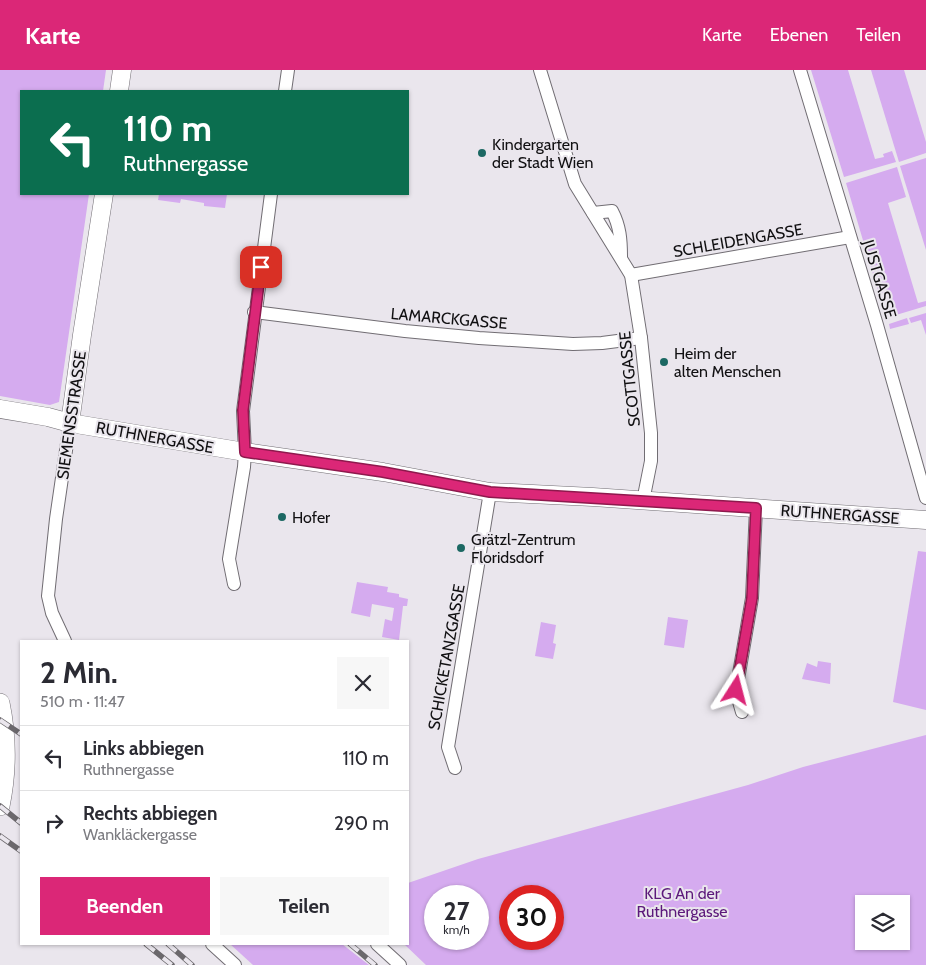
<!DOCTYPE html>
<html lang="de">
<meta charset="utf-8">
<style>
:root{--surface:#fff;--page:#f7f7f7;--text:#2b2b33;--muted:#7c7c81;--line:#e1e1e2;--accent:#db2777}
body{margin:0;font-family:Cabin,sans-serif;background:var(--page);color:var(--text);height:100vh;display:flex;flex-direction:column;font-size:19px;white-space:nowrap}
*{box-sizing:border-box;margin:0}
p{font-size:16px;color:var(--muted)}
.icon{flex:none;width:28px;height:28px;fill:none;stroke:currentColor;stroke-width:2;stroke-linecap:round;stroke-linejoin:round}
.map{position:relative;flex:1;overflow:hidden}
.side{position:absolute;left:20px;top:570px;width:389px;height:305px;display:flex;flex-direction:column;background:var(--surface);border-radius:0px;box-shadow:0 1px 4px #0004}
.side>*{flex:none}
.guide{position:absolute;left:20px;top:20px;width:389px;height:105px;border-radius:0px;box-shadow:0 1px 4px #0004;background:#0b6e4f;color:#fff;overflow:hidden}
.buttons{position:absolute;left:855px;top:825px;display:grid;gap:10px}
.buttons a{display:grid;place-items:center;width:55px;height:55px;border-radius:0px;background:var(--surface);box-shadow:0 1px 4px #0004;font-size:25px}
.speed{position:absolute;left:424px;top:815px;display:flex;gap:10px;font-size:25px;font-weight:700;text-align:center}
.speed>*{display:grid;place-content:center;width:65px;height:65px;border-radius:50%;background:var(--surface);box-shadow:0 1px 4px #0004;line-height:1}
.speed small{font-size:12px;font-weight:400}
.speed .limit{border:8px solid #d22;background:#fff;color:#111}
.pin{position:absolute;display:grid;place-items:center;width:42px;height:42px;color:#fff;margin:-21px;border-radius:10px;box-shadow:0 2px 8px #0006}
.me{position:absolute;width:55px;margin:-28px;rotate:9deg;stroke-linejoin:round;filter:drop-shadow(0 0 4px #0008)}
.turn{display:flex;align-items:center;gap:18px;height:105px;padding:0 20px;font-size:22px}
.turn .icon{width:65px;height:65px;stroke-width:2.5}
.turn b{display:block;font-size:35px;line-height:42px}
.round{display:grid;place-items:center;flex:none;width:52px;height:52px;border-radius:0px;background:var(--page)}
.headline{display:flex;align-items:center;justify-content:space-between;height:85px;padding:0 20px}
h1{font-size:30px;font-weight:800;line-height:38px}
.primary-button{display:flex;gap:10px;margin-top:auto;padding:10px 20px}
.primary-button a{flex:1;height:58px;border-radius:0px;background:var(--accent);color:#fff;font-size:20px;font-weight:800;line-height:58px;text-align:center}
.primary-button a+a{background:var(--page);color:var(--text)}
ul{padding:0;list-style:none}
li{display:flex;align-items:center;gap:15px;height:65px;padding:0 20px;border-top:1px solid var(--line)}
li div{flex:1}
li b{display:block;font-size:19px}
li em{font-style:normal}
header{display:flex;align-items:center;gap:30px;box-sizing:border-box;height:70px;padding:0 25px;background:var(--accent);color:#fff}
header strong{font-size:24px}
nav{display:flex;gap:28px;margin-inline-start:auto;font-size:18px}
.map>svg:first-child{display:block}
.green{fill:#d5abef;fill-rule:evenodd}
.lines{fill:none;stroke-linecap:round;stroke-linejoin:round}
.street-casing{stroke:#716d73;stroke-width:14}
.secondary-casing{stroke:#716d73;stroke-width:19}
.primary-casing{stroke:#716d73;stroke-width:20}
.street{stroke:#fff;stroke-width:12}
.secondary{stroke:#fff;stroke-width:18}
.primary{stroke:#fff;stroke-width:19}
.rail-casing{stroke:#6b686c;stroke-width:5.5}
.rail{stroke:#eae6ed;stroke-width:4;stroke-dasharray:11;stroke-linecap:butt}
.route-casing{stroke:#8e194d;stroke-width:12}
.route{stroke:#db2777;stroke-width:9}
.poi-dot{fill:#1c6863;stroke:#eae6ed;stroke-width:2}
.labels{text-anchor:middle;stroke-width:4;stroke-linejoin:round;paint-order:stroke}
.poi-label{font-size:16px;fill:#111012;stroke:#eae6ed;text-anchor:start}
.street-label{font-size:16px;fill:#111012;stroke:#eae6ed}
.park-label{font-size:16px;fill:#5c197b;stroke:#eae6ed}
</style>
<header>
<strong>Karte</strong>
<nav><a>Karte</a><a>Ebenen</a><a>Teilen</a></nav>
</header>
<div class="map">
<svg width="926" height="895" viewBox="0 0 926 895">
<rect width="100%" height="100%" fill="#eae6ed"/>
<g class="green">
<polygon points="0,0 106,0 103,21 21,21 21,124 89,124 59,332 50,335 0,326"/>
<polygon points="811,0 848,0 875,89 884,87 883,84 892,81 896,92 844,107"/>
<polygon points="871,0 904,0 926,72 926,83 899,92"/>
<polygon points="926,88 926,180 900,96"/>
<polygon points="897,97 906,127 888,133 918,233 926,231 926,236 886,248 846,113"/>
<polygon points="159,124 227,124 225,138 204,136 204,133 181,129 180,133 158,130"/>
<polygon points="926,243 926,265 921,250 911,253 909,248"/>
<polygon points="907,248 909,254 890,259 889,254"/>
<polygon points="918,481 926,482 926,640 893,632"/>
<polygon points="357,512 388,517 387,522 399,524 399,527 408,529 407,536 403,536 399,570 382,567 385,549 392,551 394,538 372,534 370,547 351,543"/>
<polygon points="668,547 688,550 684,578 664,575"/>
<polygon points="541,552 556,555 553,573 556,574 553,589 535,586"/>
<polygon points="818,591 831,593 830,614 802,609 807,593 817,597"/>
<path d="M926,665V895H426L404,874H408V813L478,789L748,715L803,697ZM435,826H478V869H435ZM510,826H552V869H510ZM864,834H901V871H864Z"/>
<polygon points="230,874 342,874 369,895 253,895"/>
</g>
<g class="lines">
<defs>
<g id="street">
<polyline points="540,0 575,114 631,205 641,268 651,363 651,391 643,431"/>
<polyline points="800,0 877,255 926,428"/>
<polyline points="285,21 288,0"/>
<path d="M593,143L612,141C620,156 621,170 621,187"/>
<polyline points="631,205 850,167"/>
<polyline points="254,242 405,261 479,268 573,274 602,273 641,268"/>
<polyline points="234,514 229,489 244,397 245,382 243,341 271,124"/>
<polyline points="65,571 52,543 48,526 56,449 70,353"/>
<polyline points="742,642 736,621 752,528 756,438"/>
<polyline points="455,698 448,677 490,422"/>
<polyline points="212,874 235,895"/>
<polyline points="377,874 400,895"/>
</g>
<g id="secondary">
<polyline points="119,21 122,0"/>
<polyline points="0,339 48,347 70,353 245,382 383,402 490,422 593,427 926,450"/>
<polyline points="70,353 82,265 104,124"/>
</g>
<path id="primary" d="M0,633C7,667 7,702 0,736"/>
</defs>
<use href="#street" class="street-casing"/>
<use href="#secondary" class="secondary-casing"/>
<use href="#primary" class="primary-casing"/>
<use href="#street" class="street"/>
<use href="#secondary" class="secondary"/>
<use href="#primary" class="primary"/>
<defs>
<g id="rail">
<polyline points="0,650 21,664"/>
<polyline points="0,736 21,753"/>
<polyline points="0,766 21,781"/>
<polyline points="146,874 172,895"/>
<polyline points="168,874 192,895"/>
<polyline points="350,874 375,895"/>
</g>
</defs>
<use href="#rail" class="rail-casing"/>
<use href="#rail" class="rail"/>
</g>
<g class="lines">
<defs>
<polyline id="route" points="261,197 243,340 245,382 383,402 490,422 756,438 752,528 736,620"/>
</defs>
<use href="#route" class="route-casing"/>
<use href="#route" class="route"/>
</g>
<g class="poi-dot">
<circle cx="482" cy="83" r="5"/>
<circle cx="664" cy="292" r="5"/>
<circle cx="282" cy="447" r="5"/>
<circle cx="461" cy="478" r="5"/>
</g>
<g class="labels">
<g class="poi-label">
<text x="492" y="80">Kindergarten<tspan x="492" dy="18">der Stadt Wien</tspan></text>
<text x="674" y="289">Heim der<tspan x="674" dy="18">alten Menschen</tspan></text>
<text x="292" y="453">Hofer</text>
<text x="471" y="475">Grätzl-Zentrum<tspan x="471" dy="18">Floridsdorf</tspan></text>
</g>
<g class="street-label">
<text transform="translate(738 170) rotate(-10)" y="6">SCHLEIDENGASSE</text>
<text transform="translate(880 209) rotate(73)" y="6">JUSTGASSE</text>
<text transform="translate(449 248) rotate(5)" y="6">LAMARCKGASSE</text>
<text transform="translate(629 309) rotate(-96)" y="6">SCOTTGASSE</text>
<text transform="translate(71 345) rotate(-82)" y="6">SIEMENSSTRASSE</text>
<text transform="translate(155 367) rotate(10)" y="6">RUTHNERGASSE</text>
<text transform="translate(840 444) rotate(4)" y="6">RUTHNERGASSE</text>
<text transform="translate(446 587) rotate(-80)" y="6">SCHICKETANZGASSE</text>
</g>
<g class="park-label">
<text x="682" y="829">KLG An der<tspan x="682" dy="18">Ruthnergasse</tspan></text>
</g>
</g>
</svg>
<div class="buttons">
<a><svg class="icon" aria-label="layers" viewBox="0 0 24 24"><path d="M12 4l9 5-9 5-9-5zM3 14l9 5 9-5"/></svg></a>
</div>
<div class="speed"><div>27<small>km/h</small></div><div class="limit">30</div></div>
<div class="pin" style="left:261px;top:197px;background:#d93025"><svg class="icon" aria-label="arrive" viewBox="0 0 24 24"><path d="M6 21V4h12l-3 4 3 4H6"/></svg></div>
<svg class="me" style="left:736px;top:620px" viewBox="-20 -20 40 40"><path d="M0-17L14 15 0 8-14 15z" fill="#db2777" stroke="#fff" stroke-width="4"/></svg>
<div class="guide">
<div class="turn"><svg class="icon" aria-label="left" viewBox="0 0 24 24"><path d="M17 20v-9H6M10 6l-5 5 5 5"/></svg><div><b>110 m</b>Ruthnergasse</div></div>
</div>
<section class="side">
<div class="headline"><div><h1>2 Min.</h1><p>510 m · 11:47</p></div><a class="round"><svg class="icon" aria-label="close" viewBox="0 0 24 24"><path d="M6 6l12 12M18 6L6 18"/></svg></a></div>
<ul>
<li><svg class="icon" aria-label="left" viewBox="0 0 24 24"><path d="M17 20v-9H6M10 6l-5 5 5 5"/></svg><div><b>Links abbiegen</b><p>Ruthnergasse</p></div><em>110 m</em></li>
<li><svg class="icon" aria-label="right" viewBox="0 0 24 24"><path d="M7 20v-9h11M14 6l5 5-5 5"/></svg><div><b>Rechts abbiegen</b><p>Wankläckergasse</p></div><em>290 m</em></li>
</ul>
<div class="primary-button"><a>Beenden</a><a>Teilen</a></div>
</section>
</div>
